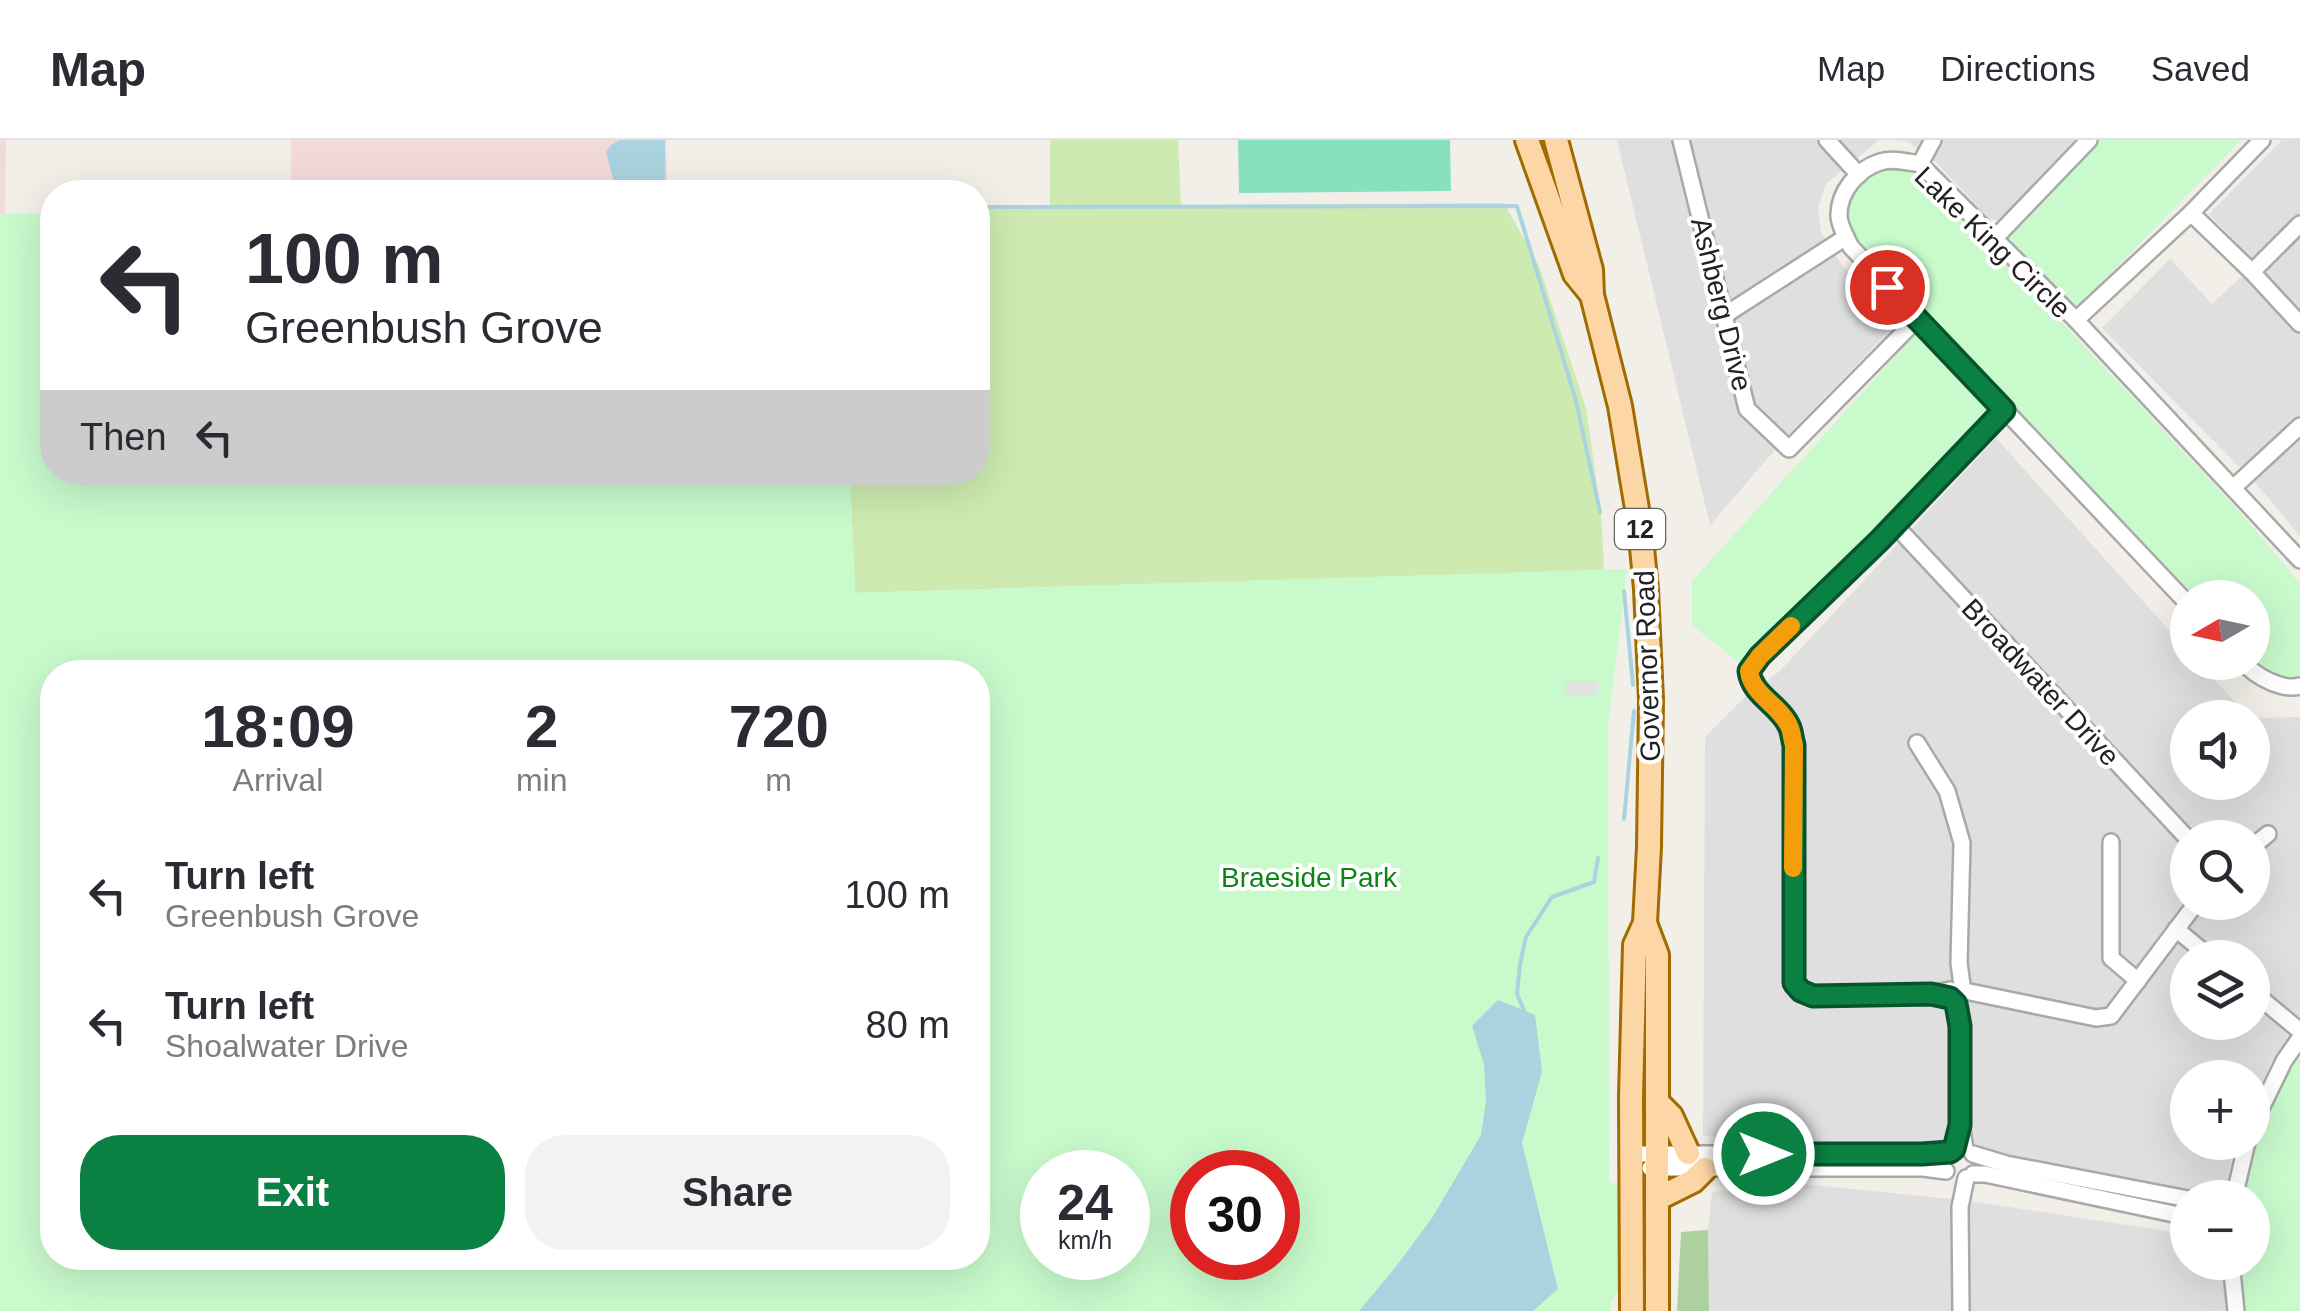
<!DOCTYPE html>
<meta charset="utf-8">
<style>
:root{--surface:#fff;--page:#f2f2f3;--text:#2b2b33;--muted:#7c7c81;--line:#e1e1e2;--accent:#0b8043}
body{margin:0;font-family:Helvetica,sans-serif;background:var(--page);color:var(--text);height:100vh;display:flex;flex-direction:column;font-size:38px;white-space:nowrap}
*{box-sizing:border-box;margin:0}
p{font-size:32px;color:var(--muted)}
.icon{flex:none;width:55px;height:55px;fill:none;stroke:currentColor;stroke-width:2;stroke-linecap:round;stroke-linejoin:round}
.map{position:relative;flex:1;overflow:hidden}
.side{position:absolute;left:40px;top:520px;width:950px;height:610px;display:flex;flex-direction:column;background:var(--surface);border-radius:40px;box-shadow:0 10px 40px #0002}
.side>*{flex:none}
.hud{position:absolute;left:40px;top:40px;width:950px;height:305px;border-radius:40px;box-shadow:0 10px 40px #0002;background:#fff;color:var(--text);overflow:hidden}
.needle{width:65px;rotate:261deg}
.controls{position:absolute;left:2170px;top:440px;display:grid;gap:20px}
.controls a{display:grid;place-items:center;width:100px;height:100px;border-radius:50%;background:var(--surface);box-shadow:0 10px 40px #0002;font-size:50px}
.speed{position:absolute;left:1020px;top:1010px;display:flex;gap:20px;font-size:50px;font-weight:700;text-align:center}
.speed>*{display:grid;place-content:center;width:130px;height:130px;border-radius:50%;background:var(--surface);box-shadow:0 10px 40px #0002;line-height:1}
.speed small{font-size:25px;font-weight:400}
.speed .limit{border:15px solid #d22;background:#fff;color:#111}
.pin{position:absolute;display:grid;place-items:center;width:85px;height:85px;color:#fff;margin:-42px;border:5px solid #fff;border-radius:50%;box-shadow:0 2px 10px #0007}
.me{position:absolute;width:110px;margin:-55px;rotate:90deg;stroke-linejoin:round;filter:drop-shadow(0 0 8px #0008)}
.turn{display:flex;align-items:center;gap:35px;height:210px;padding:0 40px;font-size:45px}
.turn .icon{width:130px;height:130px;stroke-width:2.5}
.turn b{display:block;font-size:70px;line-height:85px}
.then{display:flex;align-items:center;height:95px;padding:0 40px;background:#0003;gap:20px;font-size:38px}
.eta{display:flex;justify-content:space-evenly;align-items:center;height:170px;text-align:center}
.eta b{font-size:60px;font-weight:800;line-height:70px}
.cta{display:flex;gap:20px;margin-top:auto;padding:20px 40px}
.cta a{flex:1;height:115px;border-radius:40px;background:var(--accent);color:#fff;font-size:40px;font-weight:800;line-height:115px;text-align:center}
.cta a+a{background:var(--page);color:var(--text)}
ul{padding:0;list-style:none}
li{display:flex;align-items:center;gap:30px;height:130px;padding:0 40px}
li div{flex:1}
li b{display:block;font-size:38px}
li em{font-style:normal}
header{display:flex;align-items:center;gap:60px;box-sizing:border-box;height:140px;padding:0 50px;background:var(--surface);border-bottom:2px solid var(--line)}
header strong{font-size:48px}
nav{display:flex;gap:55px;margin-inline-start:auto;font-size:35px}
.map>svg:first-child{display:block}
.residential{fill:#e0dfdf;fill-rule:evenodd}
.commercial{fill:#f2dad9}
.grass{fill:#cdebb0}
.forest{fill:#add19e}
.park{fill:#c8facc;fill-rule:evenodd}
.pitch{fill:#88e0be}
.parking{fill:#e2e2e2}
.water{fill:#aad3df}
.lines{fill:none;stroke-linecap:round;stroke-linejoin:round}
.stream{stroke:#aad3df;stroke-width:4}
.street-casing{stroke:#a9a9a9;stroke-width:20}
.primary-casing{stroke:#a06b00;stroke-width:28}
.street{stroke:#fff;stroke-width:15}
.primary{stroke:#fcd6a4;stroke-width:22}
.route-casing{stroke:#07532c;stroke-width:25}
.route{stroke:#0b8043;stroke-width:18}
.slow{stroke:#f59e0b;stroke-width:18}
.labels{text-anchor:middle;stroke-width:8;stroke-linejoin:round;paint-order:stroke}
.shield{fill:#fff;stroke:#646464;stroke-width:2.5}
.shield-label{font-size:25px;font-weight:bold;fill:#222}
.street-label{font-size:28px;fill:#222;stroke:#fff}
.park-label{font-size:28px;fill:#0c8416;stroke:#fff}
</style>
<header>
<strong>Map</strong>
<nav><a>Map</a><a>Directions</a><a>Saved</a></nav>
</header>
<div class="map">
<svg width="2300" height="1171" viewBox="0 0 2300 1171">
<rect width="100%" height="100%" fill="#f2efe9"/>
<g class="residential">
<polygon points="1617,0 1879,0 1826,44 1818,67 1821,92 1842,125 1896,184 1787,296 1710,385"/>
<polygon points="1891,0 2081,0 2003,81 1989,79 1937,23 1907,1"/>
<polygon points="2282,0 2300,0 2300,396 2259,347 2102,188 2170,119 2212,164 2256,123 2209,74"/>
<path d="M1996,298L2187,510L2188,522L2199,523L2234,561L2259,578L2300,577V887L2271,923L2253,963L2252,938H2188V1002L2234,1003L2225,1057L1957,1010L1703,996L1705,597L1746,556L1780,531ZM2188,578H2252V642H2188ZM2188,698H2252V762H2188ZM2188,818H2252V882H2188Z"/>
<polygon points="1794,1043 1970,1061 2187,1094 2188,1122 2223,1123 2229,1171 1709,1171 1708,1090 1712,1052"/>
</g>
<g class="commercial">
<polygon points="0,0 6,0 5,74 0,74"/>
<polygon points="291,0 666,0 668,52 291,52"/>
</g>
<polygon class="grass" points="1050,0 1178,0 1181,65 1504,63 1539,126 1586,268 1601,373 1604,430 855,453 850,333 978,332 978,68 1050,65"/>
<polygon class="forest" points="1708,1090 1709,1171 1677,1171 1681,1092"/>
<g class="park">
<polygon points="2097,0 2241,0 2074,171 2002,98"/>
<polygon points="1888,26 1924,36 2240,372 2300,444 2300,537 2288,543 2253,528 2252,458 2188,458 1868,120 1845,76 1856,44"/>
<path d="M0,74H52V332L850,333L855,453L1627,429L1608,586L1609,1042L1617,1045L1619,1149L1611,1163V1171H0ZM52,532H978V1118H52ZM1042,1032H1128V1118H1042ZM1192,1032H1278V1118H1192Z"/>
<polygon points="1918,191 1997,270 1743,526 1692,485 1692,441"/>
<path d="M2300,912V1171H2246L2241,1123L2252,1122V1058L2244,1057C2251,1007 2269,953 2300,912Z"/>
</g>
<polygon class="pitch" points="1238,0 1450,0 1451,51 1239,53"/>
<polygon class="parking" points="1566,541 1597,541 1597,555 1565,555"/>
<g class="water">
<polygon points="620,0 665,0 665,52 614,52 614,42 606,12 611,5"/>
<polygon points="1498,860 1535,875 1542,932 1522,1003 1558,1149 1533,1171 1359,1171 1395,1128 1432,1078 1481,995 1486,961 1484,924 1472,886"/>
</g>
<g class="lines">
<g class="stream">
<polyline points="978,67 1517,66 1576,261 1600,372"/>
<polyline points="1624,451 1633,545"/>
<polyline points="1624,679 1634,571"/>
<polyline points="1525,873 1517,854 1520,825 1526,797 1552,757 1594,742 1598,718"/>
</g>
<defs>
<g id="street">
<polyline points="1681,0 1747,269 1789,309 1918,178"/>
<polyline points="1827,0 1859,35"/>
<polyline points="1920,24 1933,0"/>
<polyline points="2191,73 2252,132 2300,184"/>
<polyline points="1994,99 2089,0"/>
<polyline points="2252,132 2300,84"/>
<polyline points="1725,175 1846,97"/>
<polyline points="2076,180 2191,73 2262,0"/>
<polyline points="2233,348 2300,286"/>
<polyline points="1894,384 2188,699"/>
<path d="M2188,464L1851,107C1847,99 1840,87 1839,77C1838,52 1858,29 1880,22C1893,18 1907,22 1920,24L2076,180L2300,420"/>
<path d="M2243,522C2255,536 2282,551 2300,546"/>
<polyline points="1917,603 1947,651 1962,703 1959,823 1962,845"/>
<polyline points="2111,702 2111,818 2138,841"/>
<polyline points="2252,707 2268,694"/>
<polyline points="2176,789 2211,818"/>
<path d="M1950,850L1931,854L1813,855L1801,851L1794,843L1793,605C1792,600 1792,594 1790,589C1782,565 1752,556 1749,531L1759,516L1879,400L2005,270"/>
<polyline points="2252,851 2300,891"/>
<polyline points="1970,852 2096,878 2111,876 2197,762"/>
<path d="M1956,864C1964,912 1955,961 1965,1008"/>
<polyline points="2252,987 2284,921 2300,898"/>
<polyline points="1631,1014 1922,1014 1950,1012"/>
<polyline points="1973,1014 2006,1024 2188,1059"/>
<polyline points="1650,1028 1923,1028 1946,1031"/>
<polyline points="1973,1034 1985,1034 2188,1077"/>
<polyline points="2234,1058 2247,1002"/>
<polyline points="2231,1122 2236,1171"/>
<polyline points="1961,1171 1960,1067 1966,1038"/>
</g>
<g id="primary">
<polyline points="1527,0 1575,134 1592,155"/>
<polyline points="1556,0 1591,130 1592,155 1620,266 1640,387 1646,449 1651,560 1649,707 1645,783 1635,805 1631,956 1632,1171"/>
<polyline points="1645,783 1657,815 1657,1171"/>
<polyline points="1657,962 1671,976 1688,1013"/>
<polyline points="1657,1059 1693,1041 1705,1029"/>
</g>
</defs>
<use href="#street" class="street-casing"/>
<use href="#primary" class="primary-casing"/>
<use href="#street" class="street"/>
<use href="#primary" class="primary"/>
</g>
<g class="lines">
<defs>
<path id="route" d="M1764,1014H1922L1950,1012L1954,1009L1960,985V886L1956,864L1950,858L1931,854L1813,856L1801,851L1794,843V605C1792,599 1792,593 1790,588C1781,565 1752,556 1749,531L1760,516L1880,400L2004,270L1887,147"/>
</defs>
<use href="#route" class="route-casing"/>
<use href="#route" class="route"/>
<path class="slow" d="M1791,486L1760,516L1749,531C1752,556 1781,565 1790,588C1792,593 1792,599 1794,605L1793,728"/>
</g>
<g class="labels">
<rect class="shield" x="1615" y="369" width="50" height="40" rx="8"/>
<g class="shield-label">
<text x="1640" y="398">12</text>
</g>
<g class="street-label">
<text transform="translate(1993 102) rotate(44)" y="10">Lake King Circle</text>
<text transform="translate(1722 164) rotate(76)" y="10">Ashberg Drive</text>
<text transform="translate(1647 526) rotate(-92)" y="10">Governor Road</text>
<text transform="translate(2041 542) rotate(47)" y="10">Broadwater Drive</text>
</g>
<g class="park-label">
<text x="1309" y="747">Braeside Park</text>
</g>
</g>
</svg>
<div class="controls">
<a><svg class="needle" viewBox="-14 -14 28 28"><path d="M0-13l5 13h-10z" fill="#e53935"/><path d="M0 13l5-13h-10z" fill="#7c7c81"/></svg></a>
<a><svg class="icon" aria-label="sound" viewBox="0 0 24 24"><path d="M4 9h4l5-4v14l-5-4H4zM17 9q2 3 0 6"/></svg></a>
<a><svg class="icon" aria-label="search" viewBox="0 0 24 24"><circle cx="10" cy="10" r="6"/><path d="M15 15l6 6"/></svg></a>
<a><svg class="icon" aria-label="layers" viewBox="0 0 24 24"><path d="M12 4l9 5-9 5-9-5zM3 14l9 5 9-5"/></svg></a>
<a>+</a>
<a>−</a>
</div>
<div class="speed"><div>24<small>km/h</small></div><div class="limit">30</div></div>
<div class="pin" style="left:1887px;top:147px;background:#d93025"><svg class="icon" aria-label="arrive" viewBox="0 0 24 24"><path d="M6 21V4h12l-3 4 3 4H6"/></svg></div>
<svg class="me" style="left:1764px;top:1014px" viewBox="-20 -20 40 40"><circle r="17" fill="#0b8043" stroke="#fff" stroke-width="3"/><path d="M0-11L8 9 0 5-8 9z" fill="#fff"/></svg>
<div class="hud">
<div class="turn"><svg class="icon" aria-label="left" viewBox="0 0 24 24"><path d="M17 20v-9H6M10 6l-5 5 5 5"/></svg><div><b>100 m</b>Greenbush Grove</div></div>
<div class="then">Then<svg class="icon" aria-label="left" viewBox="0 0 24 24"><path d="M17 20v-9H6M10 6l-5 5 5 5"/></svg></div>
</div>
<section class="side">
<div class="eta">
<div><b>18:09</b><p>Arrival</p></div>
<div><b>2</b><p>min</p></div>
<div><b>720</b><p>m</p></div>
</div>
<ul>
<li><svg class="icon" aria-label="left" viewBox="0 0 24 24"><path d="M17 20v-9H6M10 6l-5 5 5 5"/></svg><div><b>Turn left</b><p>Greenbush Grove</p></div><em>100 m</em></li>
<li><svg class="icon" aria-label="left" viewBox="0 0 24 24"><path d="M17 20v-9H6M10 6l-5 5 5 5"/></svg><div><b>Turn left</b><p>Shoalwater Drive</p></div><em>80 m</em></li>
</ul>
<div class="cta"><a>Exit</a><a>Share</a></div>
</section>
</div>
